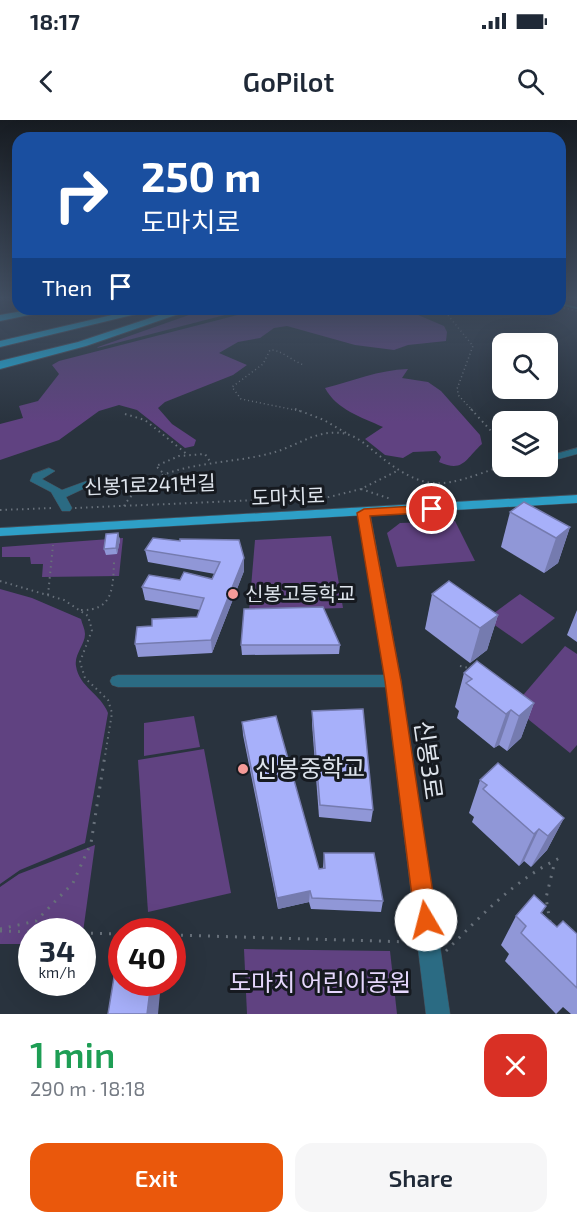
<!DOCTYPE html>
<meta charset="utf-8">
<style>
:root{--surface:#fff;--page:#f6f6f7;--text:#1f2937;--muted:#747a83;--accent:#ea580c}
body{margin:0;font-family:"Exo 2","Noto Sans KR",sans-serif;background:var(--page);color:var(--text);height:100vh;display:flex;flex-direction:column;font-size:22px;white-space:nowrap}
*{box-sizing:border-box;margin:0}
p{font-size:20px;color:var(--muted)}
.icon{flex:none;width:33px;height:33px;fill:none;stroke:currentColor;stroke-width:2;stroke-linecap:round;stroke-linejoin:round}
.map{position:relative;height:894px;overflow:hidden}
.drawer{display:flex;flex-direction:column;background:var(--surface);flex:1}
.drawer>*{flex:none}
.top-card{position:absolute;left:12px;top:12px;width:554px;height:183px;border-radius:18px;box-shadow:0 6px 24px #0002;background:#1a4fa0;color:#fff;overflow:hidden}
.tools{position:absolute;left:492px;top:213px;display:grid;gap:12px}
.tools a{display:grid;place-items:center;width:66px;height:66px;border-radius:12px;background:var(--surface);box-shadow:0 6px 24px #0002;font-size:30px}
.speed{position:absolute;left:18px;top:798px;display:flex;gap:12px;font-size:30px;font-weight:700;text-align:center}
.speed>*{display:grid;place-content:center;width:78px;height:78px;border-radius:50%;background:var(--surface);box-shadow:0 6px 24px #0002;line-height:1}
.speed small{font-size:15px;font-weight:400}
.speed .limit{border:9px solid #d22;background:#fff;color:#111}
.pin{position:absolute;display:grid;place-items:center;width:51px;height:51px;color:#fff;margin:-26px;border:3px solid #fff;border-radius:50%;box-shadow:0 2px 6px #0007}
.me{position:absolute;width:66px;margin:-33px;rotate:352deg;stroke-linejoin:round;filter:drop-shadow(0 0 4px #0008)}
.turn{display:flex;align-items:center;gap:21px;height:126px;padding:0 30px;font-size:27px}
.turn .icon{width:78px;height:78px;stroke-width:2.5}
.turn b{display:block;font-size:42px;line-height:51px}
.then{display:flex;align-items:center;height:57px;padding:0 30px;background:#0003;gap:12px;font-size:22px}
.round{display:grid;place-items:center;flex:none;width:63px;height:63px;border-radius:18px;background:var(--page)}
.head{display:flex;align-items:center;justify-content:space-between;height:102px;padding:0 30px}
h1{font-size:36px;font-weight:600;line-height:45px;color:#1e9e55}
.button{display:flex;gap:12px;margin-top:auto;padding:12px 30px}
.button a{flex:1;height:69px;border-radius:18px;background:var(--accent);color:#fff;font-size:24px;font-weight:600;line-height:69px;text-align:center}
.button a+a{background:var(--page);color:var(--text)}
.status{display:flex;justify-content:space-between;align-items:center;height:42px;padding:0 30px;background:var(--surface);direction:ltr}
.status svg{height:16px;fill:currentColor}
header{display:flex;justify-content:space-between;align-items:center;height:78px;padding:0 30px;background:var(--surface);font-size:27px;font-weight:600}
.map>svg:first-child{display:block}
.green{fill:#604281}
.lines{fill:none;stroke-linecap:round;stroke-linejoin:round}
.stream{stroke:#157a80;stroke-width:2}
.minor-casing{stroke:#464f5a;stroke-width:1}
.major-casing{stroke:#464f5a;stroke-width:1}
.highway-casing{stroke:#464f5a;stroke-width:2}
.path-far2{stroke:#67707a;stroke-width:1.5;stroke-dasharray:1 3;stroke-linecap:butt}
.path-far1{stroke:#67707a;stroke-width:2;stroke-dasharray:1.5 4;stroke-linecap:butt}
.path{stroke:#67707a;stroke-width:3;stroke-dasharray:2 7;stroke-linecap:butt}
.minor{fill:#2b6b83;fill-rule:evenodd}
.major{fill:#2e9fc7;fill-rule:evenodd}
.highway{fill:#1cb4e4;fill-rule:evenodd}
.wall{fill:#9097d7}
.shaded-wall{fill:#757baf}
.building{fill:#a7b0fa;stroke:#757baf;stroke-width:1.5}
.route{fill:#ea580c;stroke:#983908;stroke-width:1.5}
.poi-dot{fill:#f59b98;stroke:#161a20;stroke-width:2}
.labels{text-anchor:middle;stroke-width:6;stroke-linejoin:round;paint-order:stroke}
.street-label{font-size:20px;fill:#dee4ec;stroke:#161a20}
.poi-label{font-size:20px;fill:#dee4ec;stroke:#161a20;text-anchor:start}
.near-street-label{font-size:24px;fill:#dee4ec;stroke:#161a20}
.near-poi-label{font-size:24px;fill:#dee4ec;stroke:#161a20;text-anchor:start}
.near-park-label{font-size:24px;fill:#e6d7fd;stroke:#161a20}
</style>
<div class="status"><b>18:17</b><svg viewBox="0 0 49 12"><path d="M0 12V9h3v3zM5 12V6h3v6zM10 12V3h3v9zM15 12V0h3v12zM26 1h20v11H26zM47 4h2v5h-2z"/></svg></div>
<header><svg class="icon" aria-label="back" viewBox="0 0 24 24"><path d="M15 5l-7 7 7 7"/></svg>GoPilot<svg class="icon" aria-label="search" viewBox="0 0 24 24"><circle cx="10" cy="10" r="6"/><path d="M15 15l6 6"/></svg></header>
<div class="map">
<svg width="577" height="894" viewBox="0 0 577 894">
<rect width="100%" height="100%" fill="#29333e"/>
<g class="green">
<polygon points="206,189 248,189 97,228 98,227"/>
<polygon points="261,189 404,189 444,206 447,212 446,221 408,225 394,230 355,225 287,206 274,208 260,218 238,222 219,233 247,245 233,255 165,282 158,288 172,304 196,320 194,326 185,328 137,290 119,285 99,291 59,320 0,340 0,304 23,298 19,286 38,281 59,254 52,245 59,241"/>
<path d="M408,249L402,258L428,262L441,271L480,315L482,324C465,339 464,353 439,342L441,337L436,331L413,332L403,338L385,335L365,319L383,307C361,297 337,290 325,268C353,261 378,250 408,249Z"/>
<polygon points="455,401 475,441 397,447 387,413 400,403"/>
<polygon points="331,416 343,488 249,491 255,420"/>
<polygon points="123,418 119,456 42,457 43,444 31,444 30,437 2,437 2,427"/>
<path d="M0,469L32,478L81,499C82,504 85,509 85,514C85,525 74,534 76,546C79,567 101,574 108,593L85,723L20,750L0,764Z"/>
<polygon points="520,474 555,498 522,524 486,499"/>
<polygon points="565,526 577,534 577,625 570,633 513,587"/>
<polygon points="194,596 200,627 144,636 144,603"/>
<polygon points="204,629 231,773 148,792 138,640"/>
<polygon points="95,725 83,812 32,812 31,824 0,824 0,767 19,754"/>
<polygon points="244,829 390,831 397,894 247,894"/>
</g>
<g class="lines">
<polyline class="stream" points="560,184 577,188"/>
<defs>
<g id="minor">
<polygon points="577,328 577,334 548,342 548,336"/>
<polygon points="49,348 55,351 42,359 62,370 92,359 98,362 66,377 72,388 70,391 62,391 51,372 30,361 33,354"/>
<polygon points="364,389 370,393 401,561 450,894 426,894 386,567 118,567 112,565 110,561 112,557 118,555 384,555 358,393"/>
</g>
<polygon id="major" points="577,375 577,383 0,416 0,408"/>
<g id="highway">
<polygon points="34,189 58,189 0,201 0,195"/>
<polygon points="138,189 157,189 0,227 0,221"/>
<polygon points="177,189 193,189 86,226 0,249 0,241 78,222"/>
</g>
</defs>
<use href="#minor" class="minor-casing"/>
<use href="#major" class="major-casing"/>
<use href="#highway" class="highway-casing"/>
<g class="path-far2">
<polyline points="560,187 577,191"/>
<polyline points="443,189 473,226 457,269 459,276 473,291"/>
<path d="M300,291L241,279L232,267L263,244L270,230C280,229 292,241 304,245"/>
</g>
<g class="path-far1">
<polyline points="295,289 324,300 346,313"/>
<polyline points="471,289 502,323"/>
<polyline points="125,294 145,300 188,335"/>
<polyline points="166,356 156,346 179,336 205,334 211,343"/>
<polyline points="361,369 391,379"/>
<path d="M124,386C153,338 227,347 275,332C296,326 317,310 340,313C355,314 365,324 376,333C427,375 443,367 502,346"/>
<polyline points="75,388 329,377 361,369 399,350"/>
<polyline points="0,390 54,388"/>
<polyline points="0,461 64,480 88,496 92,510 80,542 85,558 108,580 112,593 105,636"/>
<polyline points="48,475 53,425"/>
<path d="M81,490C113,491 113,468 114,442"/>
<polyline points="460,546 469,548"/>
</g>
<g class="path">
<polyline points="550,802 546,778 555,741"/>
<polyline points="0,809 36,801 73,763 91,723 105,635"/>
<polyline points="0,811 32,812"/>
<polyline points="82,813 122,814"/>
<polyline points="172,815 411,822"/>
<path d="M446,831C483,794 516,758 564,736"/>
</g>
<use href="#minor" class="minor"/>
<use href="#major" class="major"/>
<use href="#highway" class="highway"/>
</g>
<g class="wall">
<polygon points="510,392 570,407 558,443 544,453 501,427"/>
<polygon points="118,413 120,420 117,434 106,435 104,429"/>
<polygon points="145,430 244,438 244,451 212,533 138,537 135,524 152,506 197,497 200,490 145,480 142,467 212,459 215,454 148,442"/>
<polygon points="432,474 498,495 487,530 470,543 425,509"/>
<polygon points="577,490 577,522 567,515"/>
<polygon points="241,525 340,525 339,534 242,535"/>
<polygon points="464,553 534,583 521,618 507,631 499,625 494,628 457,598 459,591 455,587"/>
<polygon points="312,591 373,690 371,702 319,697 312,604"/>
<polygon points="242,602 319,749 323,748 324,733 383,781 381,792 311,789 309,782 278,789 243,615"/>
<polygon points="480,660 564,698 547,730 531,747 524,741 519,746 472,702 474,697 469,693"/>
<polygon points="542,793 557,807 577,814 577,894 571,894 563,887 556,894 505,841 509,834 501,825 516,796"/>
</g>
<g class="shaded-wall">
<polygon points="570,407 558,443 544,453 556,418"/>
<polygon points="118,413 120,420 117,434 116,428"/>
<polygon points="244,438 244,451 212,533 211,520"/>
<polygon points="498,495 487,530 470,543 480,508"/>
<polygon points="534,583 521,618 507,631 519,596"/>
<polygon points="511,590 499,625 494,628 506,594"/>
<polygon points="564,698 547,730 531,747 548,716"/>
<polygon points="539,709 524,741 519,746 534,714"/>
<polygon points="310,771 309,782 278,789 277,778"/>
<polygon points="151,862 161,862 158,894 147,894"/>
</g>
<g class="building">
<polygon points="524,382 570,407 556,418 510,392"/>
<polygon points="118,413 116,428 104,429 106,414"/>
<polygon points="153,418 180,421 180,419 239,420 244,438 211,520 135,524 137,507 152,506 152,499 197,497 204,478 142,467 149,455 180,460 184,452 212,459 220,442 145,430"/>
<polygon points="449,461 498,495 480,508 432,474"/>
<polygon points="323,487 340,525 241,525 244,489"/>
<polygon points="477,541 534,583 519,596 511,590 506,594 466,563 472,559 464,553"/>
<polygon points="363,589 373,690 320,685 312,591"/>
<polygon points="276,596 319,749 325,748 324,733 374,733 383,781 312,778 310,771 277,778 242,602"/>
<polygon points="498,643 564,698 548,716 539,709 534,714 483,669 487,665 480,660"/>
<polygon points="534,775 546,786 541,793 557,807 563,801 577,814 577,868 521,813 526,806 516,796"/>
<polygon points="118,833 122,833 122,862 151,862 147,894 108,894"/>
</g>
<linearGradient id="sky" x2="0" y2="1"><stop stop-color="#171c22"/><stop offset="0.59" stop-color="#435063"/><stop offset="1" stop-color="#435063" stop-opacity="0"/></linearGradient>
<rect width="577" height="302" fill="url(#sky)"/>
<polygon class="route" points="432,385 437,386 437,392 370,396 401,561 437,800 433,807 426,810 418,807 415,800 385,561 357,393 364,389"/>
<g class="poi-dot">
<circle cx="233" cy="474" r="6"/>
<circle cx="243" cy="649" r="6"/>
</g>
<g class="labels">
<g class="street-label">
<text transform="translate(150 365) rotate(-2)" y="7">신봉1로241번길</text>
<text transform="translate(288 377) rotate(-2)" y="7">도마치로</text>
</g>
<g class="poi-label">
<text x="245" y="481">신봉고등학교</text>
</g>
<g class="near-street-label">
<text transform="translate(428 640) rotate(82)" y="8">신봉3로</text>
</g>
<g class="near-poi-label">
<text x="255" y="657">신봉중학교</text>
</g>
<g class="near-park-label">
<text x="320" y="871">도마치 어린이공원</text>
</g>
</g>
</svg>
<div class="tools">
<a><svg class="icon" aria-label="search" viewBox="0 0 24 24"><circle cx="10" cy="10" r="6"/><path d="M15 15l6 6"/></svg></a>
<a><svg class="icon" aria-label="layers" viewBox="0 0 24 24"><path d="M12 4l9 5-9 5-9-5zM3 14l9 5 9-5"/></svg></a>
</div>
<div class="speed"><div>34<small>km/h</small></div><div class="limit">40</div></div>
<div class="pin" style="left:432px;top:389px;background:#d93025"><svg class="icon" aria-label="arrive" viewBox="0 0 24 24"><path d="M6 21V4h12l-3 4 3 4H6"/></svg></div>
<svg class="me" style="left:426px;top:800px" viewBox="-20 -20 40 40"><circle r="19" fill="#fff"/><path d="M0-13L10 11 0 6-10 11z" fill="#ea580c"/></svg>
<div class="top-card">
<div class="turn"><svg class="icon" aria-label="right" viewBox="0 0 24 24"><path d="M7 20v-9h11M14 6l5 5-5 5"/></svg><div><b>250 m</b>도마치로</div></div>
<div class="then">Then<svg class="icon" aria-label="arrive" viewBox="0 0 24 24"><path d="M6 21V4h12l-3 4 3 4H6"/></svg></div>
</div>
</div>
<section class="drawer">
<div class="head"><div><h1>1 min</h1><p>290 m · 18:18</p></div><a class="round" style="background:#d93025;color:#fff"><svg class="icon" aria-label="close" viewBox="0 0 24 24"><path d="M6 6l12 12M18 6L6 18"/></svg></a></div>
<div class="button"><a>Exit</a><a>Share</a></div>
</section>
